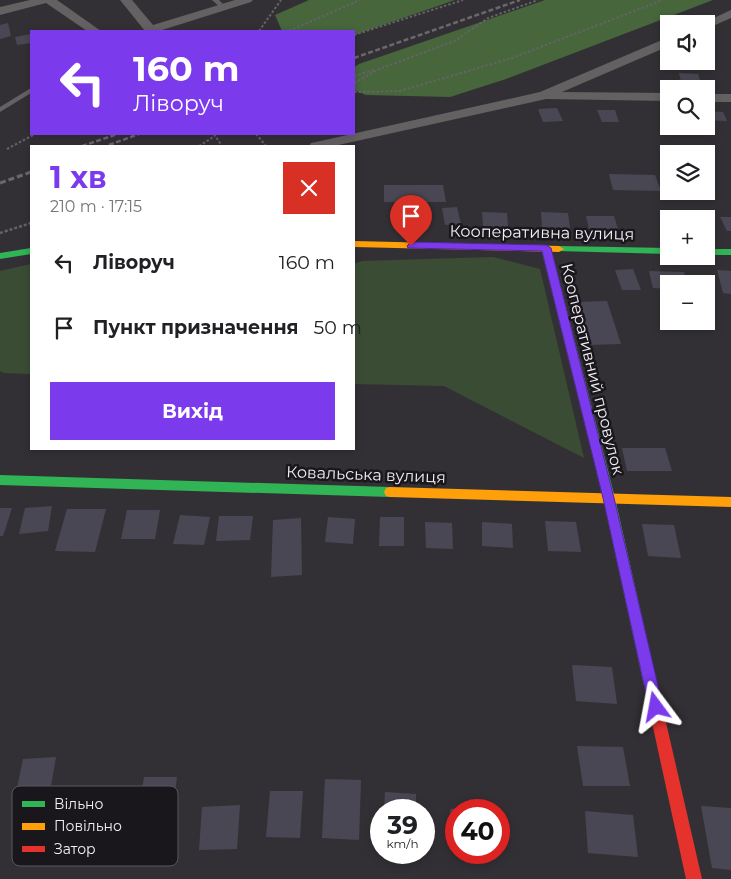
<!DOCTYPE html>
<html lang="uk">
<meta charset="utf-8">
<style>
:root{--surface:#fff;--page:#f2f2f2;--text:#202124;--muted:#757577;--accent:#7c3aed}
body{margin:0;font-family:Montserrat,sans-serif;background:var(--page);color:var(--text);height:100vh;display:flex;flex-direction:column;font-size:19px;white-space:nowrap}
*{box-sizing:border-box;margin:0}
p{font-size:16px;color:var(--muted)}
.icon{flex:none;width:28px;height:28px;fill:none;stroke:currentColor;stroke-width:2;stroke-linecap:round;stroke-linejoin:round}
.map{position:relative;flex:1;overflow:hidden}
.sheet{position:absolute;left:30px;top:145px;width:325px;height:305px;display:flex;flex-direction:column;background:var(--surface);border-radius:0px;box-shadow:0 2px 8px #0003}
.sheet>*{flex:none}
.top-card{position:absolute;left:30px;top:30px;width:325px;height:105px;border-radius:0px;box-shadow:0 2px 8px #0003;background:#7c3aed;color:#fff;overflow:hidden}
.tools{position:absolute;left:660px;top:15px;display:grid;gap:10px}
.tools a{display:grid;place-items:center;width:55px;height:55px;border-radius:0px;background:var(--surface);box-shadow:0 2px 8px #0003;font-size:25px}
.speed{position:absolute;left:370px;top:799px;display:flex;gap:10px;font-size:25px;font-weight:700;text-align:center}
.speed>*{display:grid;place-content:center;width:65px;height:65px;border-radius:50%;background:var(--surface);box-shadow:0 2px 8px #0003;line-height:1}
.speed small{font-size:12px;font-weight:400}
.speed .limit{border:8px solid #d22;background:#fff;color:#111}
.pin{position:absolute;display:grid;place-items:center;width:42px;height:42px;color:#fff;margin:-51px -21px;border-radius:50% 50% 50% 0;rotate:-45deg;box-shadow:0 0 5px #0007}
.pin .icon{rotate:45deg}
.me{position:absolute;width:55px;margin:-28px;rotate:347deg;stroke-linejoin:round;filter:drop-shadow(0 0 4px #0008)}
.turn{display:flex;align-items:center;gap:18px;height:105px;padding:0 20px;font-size:22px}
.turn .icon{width:65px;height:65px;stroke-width:2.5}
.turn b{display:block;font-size:35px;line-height:42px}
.round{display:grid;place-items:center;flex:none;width:52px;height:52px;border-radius:0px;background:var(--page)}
.headline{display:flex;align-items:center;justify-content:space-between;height:85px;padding:0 20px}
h1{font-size:30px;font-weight:700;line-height:38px;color:var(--accent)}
.action{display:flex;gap:10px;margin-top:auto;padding:10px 20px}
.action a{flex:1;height:58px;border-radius:0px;background:var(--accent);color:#fff;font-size:20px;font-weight:700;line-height:58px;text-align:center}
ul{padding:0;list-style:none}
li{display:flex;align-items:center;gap:15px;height:65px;padding:0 20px}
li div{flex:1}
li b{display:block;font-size:19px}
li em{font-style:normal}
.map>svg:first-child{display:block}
.green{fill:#3a4d34}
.forest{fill:#47663c}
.building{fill:#494753}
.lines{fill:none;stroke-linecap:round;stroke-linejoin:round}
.path-far1{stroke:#656365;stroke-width:2;stroke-dasharray:2.5 2;stroke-linecap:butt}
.path{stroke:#656365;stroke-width:2.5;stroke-dasharray:3 2;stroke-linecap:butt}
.lane{fill:#646162;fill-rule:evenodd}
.street{fill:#646162;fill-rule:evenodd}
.fast{fill:#30b455;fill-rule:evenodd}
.slow{fill:#ff9f0a;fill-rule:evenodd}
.jam{fill:#e5322d;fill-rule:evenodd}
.rail-far1{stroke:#6a686b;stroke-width:2.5;stroke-dasharray:5 2.5;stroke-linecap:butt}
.rail{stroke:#6a686b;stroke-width:3;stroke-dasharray:6 3;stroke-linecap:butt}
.route{fill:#7c3aed;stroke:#51269a}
.labels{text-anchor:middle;stroke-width:5;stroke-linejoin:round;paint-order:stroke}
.street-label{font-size:16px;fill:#f3eff5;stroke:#1a171c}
.key{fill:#1a171c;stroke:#5b585d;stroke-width:1}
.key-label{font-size:14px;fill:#f3eff5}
</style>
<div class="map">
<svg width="731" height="879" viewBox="0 0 731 879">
<rect width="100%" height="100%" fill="#333035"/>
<g class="green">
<polygon points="493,257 540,269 584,458 444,386 354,384 354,264 362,261"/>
<polygon points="31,264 31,374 4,373 0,371 0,271"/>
</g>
<g class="forest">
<polygon points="309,0 455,0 354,35 354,31 282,31 275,15"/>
<polygon points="545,0 713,0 506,79 450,97 366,95 354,90 354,67 359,64"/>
</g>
<g class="building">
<polygon points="8,23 11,36 0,39 0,25"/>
<polygon points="31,34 31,43 17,45 15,37"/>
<polygon points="679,73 698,74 702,87 682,86"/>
<polygon points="557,108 563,121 543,122 538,109"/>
<polygon points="597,110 615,110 619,122 602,122"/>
<polygon points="706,111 723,112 727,121 706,120"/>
<polygon points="609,174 655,175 661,191 613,190"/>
<polygon points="384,185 443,185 446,202 384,202"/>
<polygon points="457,207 461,224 445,225 442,208"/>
<polygon points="482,212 507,213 508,227 483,226"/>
<polygon points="541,212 568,213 570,228 542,227"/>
<polygon points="586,216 614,216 618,229 589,229"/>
<polygon points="720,217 731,217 731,231 727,231"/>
<polygon points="633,269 641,290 622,290 615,270"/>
<polygon points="717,270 731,271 731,294 723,293"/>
<polygon points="649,271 684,272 687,284 669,284 669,289 653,288"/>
<polygon points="607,301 621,344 589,345 577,302"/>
<polygon points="622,448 665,448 672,471 627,471"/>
<polygon points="52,506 48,531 19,534 25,508"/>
<polygon points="0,508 12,508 3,536 0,536"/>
<polygon points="67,509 106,509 95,552 55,551"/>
<polygon points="127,510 160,510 155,539 121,539"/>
<polygon points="180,515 210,517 204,545 173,544"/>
<polygon points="219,516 253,516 250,540 216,541"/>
<polygon points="328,517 355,519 353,544 325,542"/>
<polygon points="380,517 404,517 404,546 379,546"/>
<polygon points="301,518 302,575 271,577 273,520"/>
<polygon points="545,521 576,522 581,552 548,551"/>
<polygon points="425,522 452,523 453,549 426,548"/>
<polygon points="482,522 512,524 513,548 482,546"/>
<polygon points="642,524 674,525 681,558 648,556"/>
<polygon points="572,665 612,667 617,704 576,701"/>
<polygon points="577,746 623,747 630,786 583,786"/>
<polygon points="56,757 50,792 16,793 23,759"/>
<polygon points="144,777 177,777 171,824 136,824"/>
<polygon points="325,779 361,780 359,840 322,838"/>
<polygon points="270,791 303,791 300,838 266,837"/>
<polygon points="385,792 416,794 416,810 384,810"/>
<polygon points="240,805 237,849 199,850 202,807"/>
<polygon points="701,806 731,808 731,870 712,868"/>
<polygon points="484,807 485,810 456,810 455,855 450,809"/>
<polygon points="585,811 633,815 638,857 588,853"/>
</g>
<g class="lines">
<g class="path-far1">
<polyline points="259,31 281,0"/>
<polyline points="289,31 360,0"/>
<polyline points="354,35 463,0"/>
<polyline points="354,76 374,70"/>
<polyline points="354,83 379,69 455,41 488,18 538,0"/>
<polyline points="354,92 400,91 512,58 663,0"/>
<polyline points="214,134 222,146"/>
<polyline points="256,134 266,146"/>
<polyline points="199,146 215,136"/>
<polyline points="7,149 35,134"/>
</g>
<polyline class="path" points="0,233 31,223"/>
<g class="lane">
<polygon points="212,0 219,0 226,7 221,8"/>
<polygon points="31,88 31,93 0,112 0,107"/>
</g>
<g class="street">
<polygon points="30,0 57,0 101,31 87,31 46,3 0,15 0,7"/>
<polygon points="120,0 132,0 153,25 235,0 253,0 251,2 159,31 145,31"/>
<polygon points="731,10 731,18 706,29 706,24 701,24"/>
<polygon points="669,37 669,46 562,92 669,93 669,101 546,99 334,146 309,146 311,143 316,142 540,92"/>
<rect x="706" y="94" width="25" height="8"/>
</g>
<g class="fast">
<polygon points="546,245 551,248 615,498 665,718 663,723 658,725 653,723 651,718 603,498 541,248"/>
<polygon points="559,246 669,248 669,254 556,251 556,247"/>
<polygon points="31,248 31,254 0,259 0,253"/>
<rect x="706" y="249" width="25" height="6"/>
<polygon points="0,475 390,487 394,488 396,492 394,496 390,497 0,485"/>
</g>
<g class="slow">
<polygon points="354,241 559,246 564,249 559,252 354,247"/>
<polygon points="390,487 731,497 731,507 390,497 386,496 384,492 386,488"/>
</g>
<polygon class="jam" points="658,711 663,713 665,718 702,879 686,879 651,718 653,713"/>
<g class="rail-far1">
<polyline points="354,58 520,0"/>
<polyline points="109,145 139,134"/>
<polyline points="82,146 118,134"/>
</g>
<polyline class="rail" points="0,183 31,172"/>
</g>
<polygon class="route" points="411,242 546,245 551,248 614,498 663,707 661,712 656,714 651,712 649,707 603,498 542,251 408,248 407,246"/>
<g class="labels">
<g class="street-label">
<text transform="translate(542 232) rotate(1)" y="6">Кооперативна вулиця</text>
<text transform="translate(593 369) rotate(76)" y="6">Кооперативний провулок</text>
<text transform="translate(366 474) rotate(2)" y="6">Ковальська вулиця</text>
</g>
</g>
<rect x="12" y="786" width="166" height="80" rx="8" class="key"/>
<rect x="22" y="801" width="23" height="6" fill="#30b455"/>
<rect x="22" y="823" width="23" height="7" fill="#ff9f0a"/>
<rect x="22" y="846" width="23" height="6" fill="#e5322d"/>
<g class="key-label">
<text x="54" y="809">Вільно</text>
<text x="54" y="831">Повільно</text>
<text x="54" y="854">Затор</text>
</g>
</svg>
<div class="tools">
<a><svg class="icon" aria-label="sound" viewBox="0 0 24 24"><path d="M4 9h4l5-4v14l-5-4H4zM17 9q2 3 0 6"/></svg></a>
<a><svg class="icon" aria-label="search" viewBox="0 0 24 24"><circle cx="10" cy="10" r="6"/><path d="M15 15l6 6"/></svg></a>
<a><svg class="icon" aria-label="layers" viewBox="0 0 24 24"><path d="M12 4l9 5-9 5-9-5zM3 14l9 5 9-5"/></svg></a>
<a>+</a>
<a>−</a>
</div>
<div class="speed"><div>39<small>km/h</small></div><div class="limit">40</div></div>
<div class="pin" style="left:411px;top:246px;background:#d93025"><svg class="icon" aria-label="arrive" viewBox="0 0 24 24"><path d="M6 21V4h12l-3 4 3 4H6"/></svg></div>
<svg class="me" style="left:656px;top:707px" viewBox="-20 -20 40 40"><path d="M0-17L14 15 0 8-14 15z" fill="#7c3aed" stroke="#fff" stroke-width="4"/></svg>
<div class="top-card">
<div class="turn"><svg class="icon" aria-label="left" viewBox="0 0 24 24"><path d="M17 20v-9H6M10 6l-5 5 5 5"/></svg><div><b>160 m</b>Ліворуч</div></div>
</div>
<section class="sheet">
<div class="headline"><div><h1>1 хв</h1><p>210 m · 17:15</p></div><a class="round" style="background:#d93025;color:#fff"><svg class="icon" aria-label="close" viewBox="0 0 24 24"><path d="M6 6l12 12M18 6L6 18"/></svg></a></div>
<ul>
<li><svg class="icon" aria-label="left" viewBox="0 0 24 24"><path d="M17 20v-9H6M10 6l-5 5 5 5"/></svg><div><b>Ліворуч</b></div><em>160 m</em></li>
<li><svg class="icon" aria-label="arrive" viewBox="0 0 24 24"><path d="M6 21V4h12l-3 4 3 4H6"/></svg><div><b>Пункт призначення</b></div><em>50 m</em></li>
</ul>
<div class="action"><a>Вихід</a></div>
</section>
</div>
